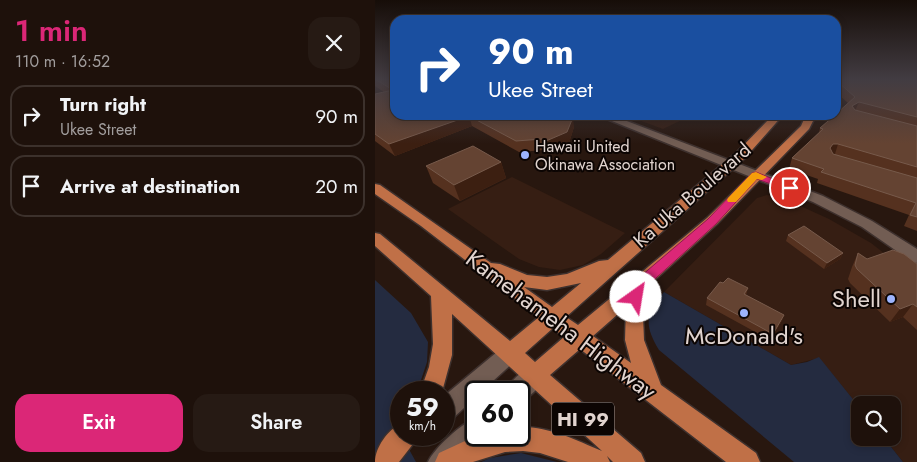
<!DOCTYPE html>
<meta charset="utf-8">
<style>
:root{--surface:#1e110b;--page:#261a14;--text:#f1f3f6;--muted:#a19d9d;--line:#3c312c;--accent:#db2777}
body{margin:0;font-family:Jost,sans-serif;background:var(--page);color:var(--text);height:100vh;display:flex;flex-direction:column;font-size:19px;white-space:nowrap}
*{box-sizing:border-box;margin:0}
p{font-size:16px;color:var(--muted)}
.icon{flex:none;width:28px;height:28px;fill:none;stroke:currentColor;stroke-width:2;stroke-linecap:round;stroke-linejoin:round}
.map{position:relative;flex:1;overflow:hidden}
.drawer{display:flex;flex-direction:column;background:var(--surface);width:375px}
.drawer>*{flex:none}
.guide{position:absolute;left:15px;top:15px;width:451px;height:105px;border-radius:15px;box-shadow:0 2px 8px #0003,0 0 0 1px var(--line);background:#1a4fa0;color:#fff;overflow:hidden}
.controls{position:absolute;left:476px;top:396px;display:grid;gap:10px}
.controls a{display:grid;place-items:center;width:50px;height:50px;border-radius:10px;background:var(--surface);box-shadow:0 2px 8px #0003,0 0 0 1px var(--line);font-size:25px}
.speed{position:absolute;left:15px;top:381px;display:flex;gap:10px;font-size:25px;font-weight:700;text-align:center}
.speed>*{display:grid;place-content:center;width:65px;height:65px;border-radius:50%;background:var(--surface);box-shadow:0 2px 8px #0003,0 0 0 1px var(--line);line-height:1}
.speed small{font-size:12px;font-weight:400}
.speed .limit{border:2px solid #111;border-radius:8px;background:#fff;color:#111}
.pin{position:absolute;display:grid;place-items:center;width:42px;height:42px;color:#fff;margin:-21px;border:2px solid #fff;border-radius:50%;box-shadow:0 1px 5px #0007}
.me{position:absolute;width:55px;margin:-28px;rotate:32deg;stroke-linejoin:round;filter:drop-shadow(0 0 4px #0008)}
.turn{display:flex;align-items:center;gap:18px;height:105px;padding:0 15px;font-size:22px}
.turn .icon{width:65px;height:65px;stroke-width:2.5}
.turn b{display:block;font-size:35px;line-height:42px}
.round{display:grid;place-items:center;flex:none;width:52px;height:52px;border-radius:15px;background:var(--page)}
.headline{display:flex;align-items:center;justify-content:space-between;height:85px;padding:0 15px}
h1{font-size:30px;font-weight:600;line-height:38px;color:var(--accent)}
.cta{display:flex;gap:10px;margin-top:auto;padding:10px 15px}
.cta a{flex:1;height:58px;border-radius:15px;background:var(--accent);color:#fff;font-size:20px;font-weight:600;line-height:58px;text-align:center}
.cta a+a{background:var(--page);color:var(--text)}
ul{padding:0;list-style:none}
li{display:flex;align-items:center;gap:15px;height:62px;margin:0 10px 8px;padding:0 5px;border:2px solid var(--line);border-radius:15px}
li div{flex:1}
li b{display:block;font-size:19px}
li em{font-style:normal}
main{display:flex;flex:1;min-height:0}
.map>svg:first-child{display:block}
.built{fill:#361e13}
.green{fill:#242b40}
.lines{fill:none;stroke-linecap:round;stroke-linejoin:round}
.minor-casing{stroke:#3e312e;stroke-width:3}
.major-casing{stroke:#3e312e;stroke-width:3}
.minor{fill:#725d53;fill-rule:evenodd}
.major{fill:#c07047;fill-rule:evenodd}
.wall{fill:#55311f}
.shaded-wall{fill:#3c1f11}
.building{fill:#644332;stroke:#775a4b}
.route{fill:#db2777;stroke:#8e194d}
.slow{fill:#f59e0b}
.poi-dot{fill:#9db4fd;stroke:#0c0503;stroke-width:2}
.labels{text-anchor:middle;stroke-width:4;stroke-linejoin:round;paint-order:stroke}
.far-poi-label{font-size:16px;fill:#e1d4cf;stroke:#0c0503;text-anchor:start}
.shield{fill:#0c0503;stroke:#a19692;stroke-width:1}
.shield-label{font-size:19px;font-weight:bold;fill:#e1d4cf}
.street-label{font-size:20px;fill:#e1d4cf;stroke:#0c0503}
.near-poi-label{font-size:24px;fill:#e1d4cf;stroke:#0c0503;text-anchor:end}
.near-street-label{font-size:24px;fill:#e1d4cf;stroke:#0c0503}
</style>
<main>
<section class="drawer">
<div class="headline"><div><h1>1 min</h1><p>110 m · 16:52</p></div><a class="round"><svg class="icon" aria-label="close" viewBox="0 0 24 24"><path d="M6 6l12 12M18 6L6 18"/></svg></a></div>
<ul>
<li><svg class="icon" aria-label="right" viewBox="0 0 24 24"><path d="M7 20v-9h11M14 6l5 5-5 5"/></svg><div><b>Turn right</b><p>Ukee Street</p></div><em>90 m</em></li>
<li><svg class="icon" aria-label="arrive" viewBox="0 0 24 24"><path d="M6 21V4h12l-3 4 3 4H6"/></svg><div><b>Arrive at destination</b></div><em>20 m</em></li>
</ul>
<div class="cta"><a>Exit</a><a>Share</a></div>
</section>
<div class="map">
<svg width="542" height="462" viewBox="0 0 542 462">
<rect width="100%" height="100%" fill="#28170f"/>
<g class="built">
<polygon points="250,115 315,115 315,116 288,129"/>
<polygon points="137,177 250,233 226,254 208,265 185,270 164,267 144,259 73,209"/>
<polygon points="392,195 408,198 454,219 496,243 542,279 542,462 528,462 509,438 518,438 518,405 485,405 485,408 444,358 416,365 289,292 382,198"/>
</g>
<g class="green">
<polygon points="0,280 36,313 53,342 52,362 42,392 26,392 26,415 20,424 41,462 0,462"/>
<path d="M289,292L416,365L432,362L444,357L485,408V438H509L528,462H419L284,350C269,325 270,314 289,292Z"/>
<polygon points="146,453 182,462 106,462 115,458"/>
</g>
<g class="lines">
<defs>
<g id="minor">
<polygon points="222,115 236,115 448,196 497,221 542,249 542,263 536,261 487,227 438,202"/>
<polygon points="135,344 142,347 145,353 142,359 106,392 101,392 101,397 77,419 69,422 69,396 128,347"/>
<path d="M160,365L168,368L171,375C166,386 155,398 144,402V392H131C135,380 148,370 160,365Z"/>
<path d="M101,418V435H111L84,462H53C60,447 86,424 101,418Z"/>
</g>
<g id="major">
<path d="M398,115H408L370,158L191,317L203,325L332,218L426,126L431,115H441L434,129L342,224L273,286L268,315L269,340L286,385L381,453L385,462H351L205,349L175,375L266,453L270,462H238L232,456L235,462H193L165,453L148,451L130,452L98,462H60L64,453L103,435H144V427C173,426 201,440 227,451L77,314V355L67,392H45L54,367L58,344L56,296L0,246V233L5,234L135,341L164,317L46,226L0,194V184L5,185L116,263L125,264L152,275L172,277L192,274L224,261L233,260L361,153ZM206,283L177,307L149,287L172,290ZM251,307L250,340L256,363L218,336ZM178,328L189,337L160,362L150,353Z"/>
<path d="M26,424V435H41L38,444L24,462H0C0,448 13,429 26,424Z"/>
</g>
</defs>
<use href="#minor" class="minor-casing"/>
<use href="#major" class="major-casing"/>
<use href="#minor" class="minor"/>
<use href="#major" class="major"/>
</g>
<g class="wall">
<polygon points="0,79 194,115 199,127 194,143 173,153 169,150 144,152 97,126 20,156 0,141 0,94 9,92 0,86"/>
<polygon points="464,79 542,79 542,231 529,226 534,215 442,183 443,179 414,169 417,158 444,133 445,128 473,103 461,92 461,87"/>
<polygon points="262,115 292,115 292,116"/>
<polygon points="126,162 131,178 85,201 58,183 51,166"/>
<polygon points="413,235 468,253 465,259 449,269 411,241"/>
<polygon points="483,253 492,259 542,264 542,330 528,317 515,322 475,283 473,279 477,267"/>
<polygon points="348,283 373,288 371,295 409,315 407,321 395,340 331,305 332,298"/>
</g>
<g class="shaded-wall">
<polygon points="484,102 480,111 477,106"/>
<polygon points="94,116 97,126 20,156 14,144"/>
<polygon points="198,117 199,127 194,143 173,153 171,141"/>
<polygon points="458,144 463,144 460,154 455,155 455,148"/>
<polygon points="126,162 131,178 85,201 79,185"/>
<polygon points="468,253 465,259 449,269 452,263"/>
<polygon points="538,304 528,317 515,322 525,309"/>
<polygon points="409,315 407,321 395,340 398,334"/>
</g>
<g class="building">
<polygon points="0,79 20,79 20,115 194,115 198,117 192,132 171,141 167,139 141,141 94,116 14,144 0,134 0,94 18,90"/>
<polygon points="464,79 542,79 542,117 484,102 477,106 480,110 542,126 542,167 463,144 458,144 455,148 458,154 542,178 542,217 535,215 541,203 446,172 449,169 417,158 448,129 445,128 460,115 461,115 461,114 480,97 463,82 467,82"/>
<polygon points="98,146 126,162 79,185 51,166"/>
<polygon points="429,226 468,253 452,263 413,235"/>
<polygon points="518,250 529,254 542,264 542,307 538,304 525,309 482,269 480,265 483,253 492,259"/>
<polygon points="353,278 373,288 369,294 409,315 398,334 332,298 345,282 348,283"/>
</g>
<linearGradient id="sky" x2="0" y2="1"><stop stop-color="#160d08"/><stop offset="0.55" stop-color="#423c42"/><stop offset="1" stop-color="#423c42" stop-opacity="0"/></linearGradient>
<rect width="542" height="144" fill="url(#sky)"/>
<polygon class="route" points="381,172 420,188 415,191 382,179 341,224 271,287 266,301 261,302 256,301 254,297 260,281 333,219 377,173"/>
<polygon class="slow" points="381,172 392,177 387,180 382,179 361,202 353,202 352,200 353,198 377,173"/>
<g class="poi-dot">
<circle cx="150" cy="155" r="5"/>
<circle cx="516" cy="299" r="5"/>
<circle cx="369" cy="313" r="5"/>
</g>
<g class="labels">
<g class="far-poi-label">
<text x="160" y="152">Hawaii United<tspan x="160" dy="18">Okinawa Association</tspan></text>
</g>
<rect class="shield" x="177" y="402.5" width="62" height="33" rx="4"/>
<g class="shield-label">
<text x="208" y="426">HI 99</text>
</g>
<g class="street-label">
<text transform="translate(317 195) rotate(-41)" y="7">Ka Uka Boulevard</text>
</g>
<g class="near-poi-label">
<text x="506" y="307">Shell</text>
<text x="369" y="344" text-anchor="middle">McDonald's</text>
</g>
<g class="near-street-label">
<text transform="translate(186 325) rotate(37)" y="8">Kamehameha Highway</text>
</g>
</g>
</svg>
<div class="controls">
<a><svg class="icon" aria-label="search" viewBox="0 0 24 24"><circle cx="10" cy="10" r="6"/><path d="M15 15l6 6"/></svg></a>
</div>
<div class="speed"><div>59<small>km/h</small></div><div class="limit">60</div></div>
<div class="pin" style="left:415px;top:188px;background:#d93025"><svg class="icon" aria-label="arrive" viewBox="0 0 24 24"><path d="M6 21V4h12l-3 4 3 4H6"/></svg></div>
<svg class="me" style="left:261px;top:297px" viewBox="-20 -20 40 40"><circle r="19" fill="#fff"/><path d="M0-13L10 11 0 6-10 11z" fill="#db2777"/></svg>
<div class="guide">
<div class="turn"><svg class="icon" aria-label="right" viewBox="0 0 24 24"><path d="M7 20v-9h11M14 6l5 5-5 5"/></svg><div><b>90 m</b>Ukee Street</div></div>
</div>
</div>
</main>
